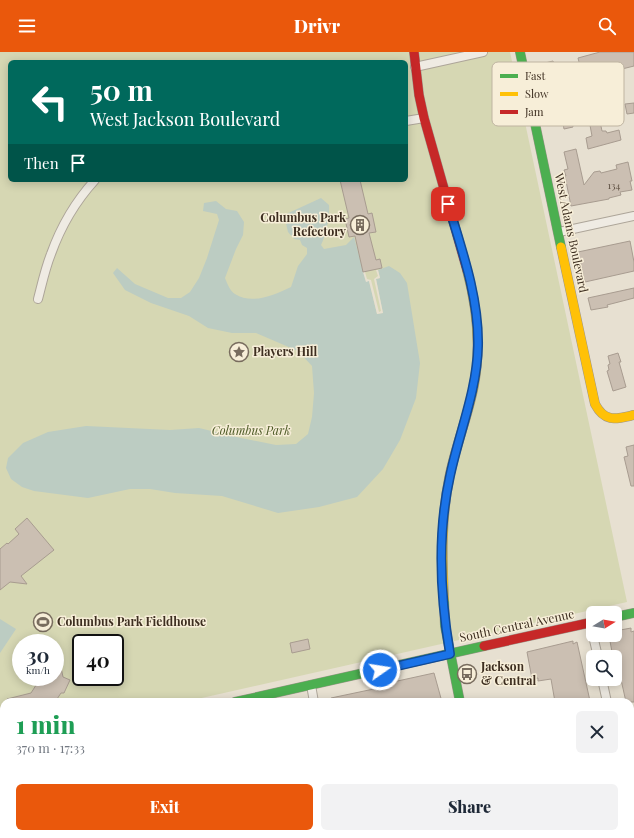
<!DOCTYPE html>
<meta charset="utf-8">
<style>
:root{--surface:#fff;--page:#f2f2f3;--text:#1f2937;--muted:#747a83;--accent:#ea580c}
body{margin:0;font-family:"Playfair Display",serif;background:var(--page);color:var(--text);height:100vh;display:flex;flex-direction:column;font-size:15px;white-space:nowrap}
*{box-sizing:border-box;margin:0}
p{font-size:13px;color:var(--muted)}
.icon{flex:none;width:22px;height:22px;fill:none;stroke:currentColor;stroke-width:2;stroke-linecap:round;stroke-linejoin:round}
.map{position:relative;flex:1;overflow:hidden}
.details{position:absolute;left:0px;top:646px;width:634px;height:140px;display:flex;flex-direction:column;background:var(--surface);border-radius:12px 12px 0 0;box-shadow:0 2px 10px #0003}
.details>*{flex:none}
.banner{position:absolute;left:8px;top:8px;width:400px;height:122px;border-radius:6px;box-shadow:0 2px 10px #0003;background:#00695c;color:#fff;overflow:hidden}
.needle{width:26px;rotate:79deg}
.fabs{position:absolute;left:586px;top:554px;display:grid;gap:8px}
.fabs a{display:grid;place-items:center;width:36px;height:36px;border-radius:6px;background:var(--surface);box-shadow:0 2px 10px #0003;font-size:20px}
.speed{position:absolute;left:12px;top:582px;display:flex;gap:8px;font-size:20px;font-weight:700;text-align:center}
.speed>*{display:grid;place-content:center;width:52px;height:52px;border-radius:50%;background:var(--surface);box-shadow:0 2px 10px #0003;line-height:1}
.speed small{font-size:10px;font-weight:400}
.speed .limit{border:2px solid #111;border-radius:6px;background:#fff;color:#111}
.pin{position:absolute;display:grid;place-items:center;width:34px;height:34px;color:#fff;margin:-17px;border-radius:8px;box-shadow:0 2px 6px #0006}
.me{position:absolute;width:44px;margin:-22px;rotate:77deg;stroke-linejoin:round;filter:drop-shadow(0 0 3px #0008)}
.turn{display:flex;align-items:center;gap:14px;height:84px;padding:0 16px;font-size:18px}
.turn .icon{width:52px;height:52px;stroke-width:2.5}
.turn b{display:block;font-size:28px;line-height:34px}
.then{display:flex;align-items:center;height:38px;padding:0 16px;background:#0003;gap:8px;font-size:15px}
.round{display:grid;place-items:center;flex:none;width:42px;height:42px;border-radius:6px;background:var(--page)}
.headline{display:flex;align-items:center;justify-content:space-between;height:68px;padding:0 16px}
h1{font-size:24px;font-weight:800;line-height:30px;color:#1e9e55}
.action{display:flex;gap:8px;margin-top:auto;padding:8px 16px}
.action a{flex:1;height:46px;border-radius:6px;background:var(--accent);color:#fff;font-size:16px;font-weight:800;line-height:46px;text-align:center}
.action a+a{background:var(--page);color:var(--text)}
header{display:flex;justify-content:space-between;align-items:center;height:52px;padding:0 16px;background:var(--accent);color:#fff;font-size:18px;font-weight:800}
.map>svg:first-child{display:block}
.green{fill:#d6d7b3;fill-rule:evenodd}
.water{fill:#bcccc2}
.pier{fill:#e7e0d1}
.building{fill:#cbbfb2;stroke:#a89c90}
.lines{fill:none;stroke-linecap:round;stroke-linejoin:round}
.street-casing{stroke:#ada599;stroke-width:10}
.fast-casing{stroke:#9c958a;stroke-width:10}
.slow-casing{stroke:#9c958a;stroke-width:10}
.jam-casing{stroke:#9c958a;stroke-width:10}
.street{stroke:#efebe3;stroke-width:8}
.fast{stroke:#4caf50;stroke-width:9}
.slow{stroke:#ffc107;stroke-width:9}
.jam{stroke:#c62828;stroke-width:9}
.route-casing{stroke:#114b97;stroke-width:10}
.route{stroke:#1a73e8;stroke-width:7}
.labels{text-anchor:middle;stroke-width:3;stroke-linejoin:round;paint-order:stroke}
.number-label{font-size:10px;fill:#605244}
.poi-label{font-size:12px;font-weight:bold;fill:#3d2e20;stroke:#f7eed8;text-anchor:start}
.street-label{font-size:12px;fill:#3d2e20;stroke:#f7eed8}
.park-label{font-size:12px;font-style:italic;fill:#4d5a26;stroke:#f7eed8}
.key{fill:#f7eed8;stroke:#bfb4a1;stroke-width:1}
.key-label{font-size:11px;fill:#3d2e20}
</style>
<header><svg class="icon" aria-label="menu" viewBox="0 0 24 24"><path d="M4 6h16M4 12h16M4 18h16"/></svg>Drivr<svg class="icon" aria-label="search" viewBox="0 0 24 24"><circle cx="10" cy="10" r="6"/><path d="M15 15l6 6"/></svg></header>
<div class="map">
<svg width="634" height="786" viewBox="0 0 634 786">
<rect width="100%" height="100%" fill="#e7e0d1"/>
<path class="green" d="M0,0H510L627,550L184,650H4V691H0ZM10,10H406V128H10ZM21,591H55V625H21ZM81,591H115V625H81Z"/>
<g class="water">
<path d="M321,146L329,153C330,164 326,183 321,193L324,197L346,193L354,185L366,229H369L377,262L383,261L376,227L380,226L378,218L389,214L400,221L407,231L420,311L416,346L400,388L383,417L357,445L319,455L278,461L222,444L175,441L150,437H130L88,446L34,439L22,435L11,427L6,416L8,406L23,391L48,380L86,374L170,378L199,376L241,386L276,393L296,392L308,382L312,365L314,341L312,314L298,299L256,281H232L208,276L189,264L151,251L125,238L113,221L117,216L135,232L168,246H181L190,240L199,226L207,206L219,168L217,162L203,159L204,151L216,149L226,157L237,159L244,170L243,183L236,197L225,226C227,231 230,239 235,242C252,253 274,243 291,235L298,214L307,202V196L302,193L300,188L294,187L288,180L284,163Z"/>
<polygon points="0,567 16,577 0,601"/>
</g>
<polygon class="pier" points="376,218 378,218 380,226 376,227 383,261 377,262 369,229 366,230 363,220 365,220 367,227 371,228 379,260 381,259 374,227 378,224"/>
<g class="building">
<polygon points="600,0 634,0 634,14 594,24 595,28 584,30 578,6"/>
<polygon points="553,9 556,17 558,33 546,36 540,14 545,11"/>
<polygon points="634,51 634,61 627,62 625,52"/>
<polygon points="597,55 602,79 606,79 607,81 619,78 621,88 588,97 586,86 592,84 587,57"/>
<polygon points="571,65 573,75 564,77 562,66"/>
<polygon points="576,97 584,133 594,120 600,119 601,121 617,117 616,113 628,110 632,129 630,129 632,138 620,140 621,143 609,146 609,147 571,154 565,124 566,124 564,118 568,117 564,100"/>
<polygon points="340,128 360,128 368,162 372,161 376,180 369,181 376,208 380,207 382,216 363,220 355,184 349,185 345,167 349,166"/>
<polygon points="630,189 634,210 634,219 585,230 578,200"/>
<polygon points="634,236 634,246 607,253 608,255 591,258 588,246"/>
<polygon points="618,301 621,310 619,310 626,335 613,339 607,319 609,318 608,313 610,312 608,304"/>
<polygon points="634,393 634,434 631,434 624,405 628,404 626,395"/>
<polygon points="27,466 54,498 21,524 27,532 10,530 0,538 0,497 7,491 8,492 19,482 15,477"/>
<polygon points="631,576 631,580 634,579 634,650 626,650 620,623 617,624 615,605 613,605 609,584 615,583 615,579"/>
<polygon points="308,587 310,597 292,601 290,591"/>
<polygon points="573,589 573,592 577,590 590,649 584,650 555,650 551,627 538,629 538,626 532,627 527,600"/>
<polygon points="58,601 63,625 70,628 64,641 61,641 55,650 7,650 7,647 31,641 38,630 37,625 55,625 55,602"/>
<polygon points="434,621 442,650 332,650 331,646 388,634 387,633 394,631 393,630"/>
</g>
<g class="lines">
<defs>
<g id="street">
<polyline points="415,15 483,0"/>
<polyline points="406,69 424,66"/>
<polyline points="559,180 634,164"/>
<path d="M38,247C42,232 45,217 51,202C61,174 75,150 95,128"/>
<polyline points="590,571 598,605"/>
<polyline points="602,627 607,650"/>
<polyline points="311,633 314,650"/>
<polyline points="630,757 634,776"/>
<polyline points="49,782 50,786"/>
<polyline points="196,782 197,786"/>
<polyline points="342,782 343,786"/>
</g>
<g id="fast">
<polyline points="520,0 561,195"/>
<polyline points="444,548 445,574 460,650"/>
<polyline points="615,565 634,561"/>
<polyline points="235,650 484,594"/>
<polyline points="0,703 4,702"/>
<polyline points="488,782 489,786"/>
</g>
<g id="slow">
<path d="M561,195L595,352C605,371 616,367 634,363"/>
<path d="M444,548C442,506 441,468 449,427C455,395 468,365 474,333C481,295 477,255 467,218"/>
</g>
<g id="jam">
<polyline points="414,0 419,43 424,66 467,218"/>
<polyline points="484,594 593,570"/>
</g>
</defs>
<use href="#street" class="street-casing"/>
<use href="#fast" class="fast-casing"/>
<use href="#slow" class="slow-casing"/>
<use href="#jam" class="jam-casing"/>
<use href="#street" class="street"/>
<use href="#fast" class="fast"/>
<use href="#slow" class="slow"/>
<use href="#jam" class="jam"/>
</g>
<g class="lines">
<defs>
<path id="route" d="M380,618L450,602C440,543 437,482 450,424C459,381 477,339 478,294C479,246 462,198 448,152"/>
</defs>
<use href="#route" class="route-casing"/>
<use href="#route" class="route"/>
</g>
<defs>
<symbol id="building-ring" viewBox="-11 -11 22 22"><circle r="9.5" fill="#f7eed8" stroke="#786c5e" stroke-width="1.5"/><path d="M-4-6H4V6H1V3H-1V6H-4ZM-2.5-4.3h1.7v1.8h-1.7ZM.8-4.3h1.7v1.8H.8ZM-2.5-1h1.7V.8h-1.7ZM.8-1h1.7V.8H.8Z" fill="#786c5e"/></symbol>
<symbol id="sight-ring" viewBox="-11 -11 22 22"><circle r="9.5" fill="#f7eed8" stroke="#786c5e" stroke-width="1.5"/><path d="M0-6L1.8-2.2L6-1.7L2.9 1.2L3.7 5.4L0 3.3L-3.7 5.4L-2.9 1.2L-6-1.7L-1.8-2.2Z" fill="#786c5e"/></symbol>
<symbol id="stadium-ring" viewBox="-11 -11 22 22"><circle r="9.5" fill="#f7eed8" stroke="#786c5e" stroke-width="1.5"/><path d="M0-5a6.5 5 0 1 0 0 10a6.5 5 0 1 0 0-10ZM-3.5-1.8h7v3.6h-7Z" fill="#786c5e"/></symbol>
<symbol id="bus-ring" viewBox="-11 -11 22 22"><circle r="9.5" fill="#f7eed8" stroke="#786c5e" stroke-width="1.5"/><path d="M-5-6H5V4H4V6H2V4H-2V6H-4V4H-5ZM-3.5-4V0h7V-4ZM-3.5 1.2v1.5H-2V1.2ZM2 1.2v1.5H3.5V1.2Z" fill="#786c5e"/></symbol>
</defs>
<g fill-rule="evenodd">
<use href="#building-ring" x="349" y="162" width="22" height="22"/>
<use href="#sight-ring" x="228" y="289" width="22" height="22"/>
<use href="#stadium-ring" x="32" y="559" width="22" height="22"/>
<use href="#bus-ring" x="456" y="611" width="22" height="22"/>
</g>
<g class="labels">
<g class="number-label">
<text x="614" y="137">134</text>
</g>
<g class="poi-label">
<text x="346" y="170" text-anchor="end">Columbus Park<tspan x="346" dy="14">Refectory</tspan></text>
<text x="253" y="304">Players Hill</text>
<text x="57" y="574">Columbus Park Fieldhouse</text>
<text x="481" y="619">Jackson<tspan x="481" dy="14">&amp; Central</tspan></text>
</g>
<g class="street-label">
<text transform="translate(571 181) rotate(78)" y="4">West Adams Boulevard</text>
<text transform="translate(517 574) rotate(-12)" y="4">South Central Avenue</text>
</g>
<g class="park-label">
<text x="251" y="383">Columbus Park</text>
</g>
</g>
<rect x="492" y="10" width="132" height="64" rx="6" class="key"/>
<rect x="500" y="22" width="18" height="4" fill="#4caf50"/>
<rect x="500" y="40" width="18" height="4" fill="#ffc107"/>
<rect x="500" y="58" width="18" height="4" fill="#c62828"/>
<g class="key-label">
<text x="525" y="28">Fast</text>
<text x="525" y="46">Slow</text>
<text x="525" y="64">Jam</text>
</g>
</svg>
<div class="fabs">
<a><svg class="needle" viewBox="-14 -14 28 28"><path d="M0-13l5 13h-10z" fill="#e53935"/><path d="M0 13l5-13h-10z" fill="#747a83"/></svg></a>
<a><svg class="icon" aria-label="search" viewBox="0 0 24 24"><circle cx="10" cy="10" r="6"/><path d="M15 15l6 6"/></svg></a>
</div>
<div class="speed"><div>30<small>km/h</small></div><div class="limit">40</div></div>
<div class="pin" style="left:448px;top:152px;background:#d93025"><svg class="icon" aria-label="arrive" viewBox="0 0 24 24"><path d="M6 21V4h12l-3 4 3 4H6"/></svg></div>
<svg class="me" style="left:380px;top:618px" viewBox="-20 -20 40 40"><circle r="17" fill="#1a73e8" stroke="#fff" stroke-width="3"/><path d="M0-11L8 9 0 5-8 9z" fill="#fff"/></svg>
<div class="banner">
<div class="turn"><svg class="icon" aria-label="left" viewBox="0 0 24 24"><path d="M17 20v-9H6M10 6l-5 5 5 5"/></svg><div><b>50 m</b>West Jackson Boulevard</div></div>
<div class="then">Then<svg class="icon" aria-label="arrive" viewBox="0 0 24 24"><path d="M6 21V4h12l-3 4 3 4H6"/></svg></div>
</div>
<section class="details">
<div class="headline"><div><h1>1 min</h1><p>370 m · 17:33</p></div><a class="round"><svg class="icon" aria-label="close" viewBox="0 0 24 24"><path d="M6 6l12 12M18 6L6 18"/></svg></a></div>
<div class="action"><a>Exit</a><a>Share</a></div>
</section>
</div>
